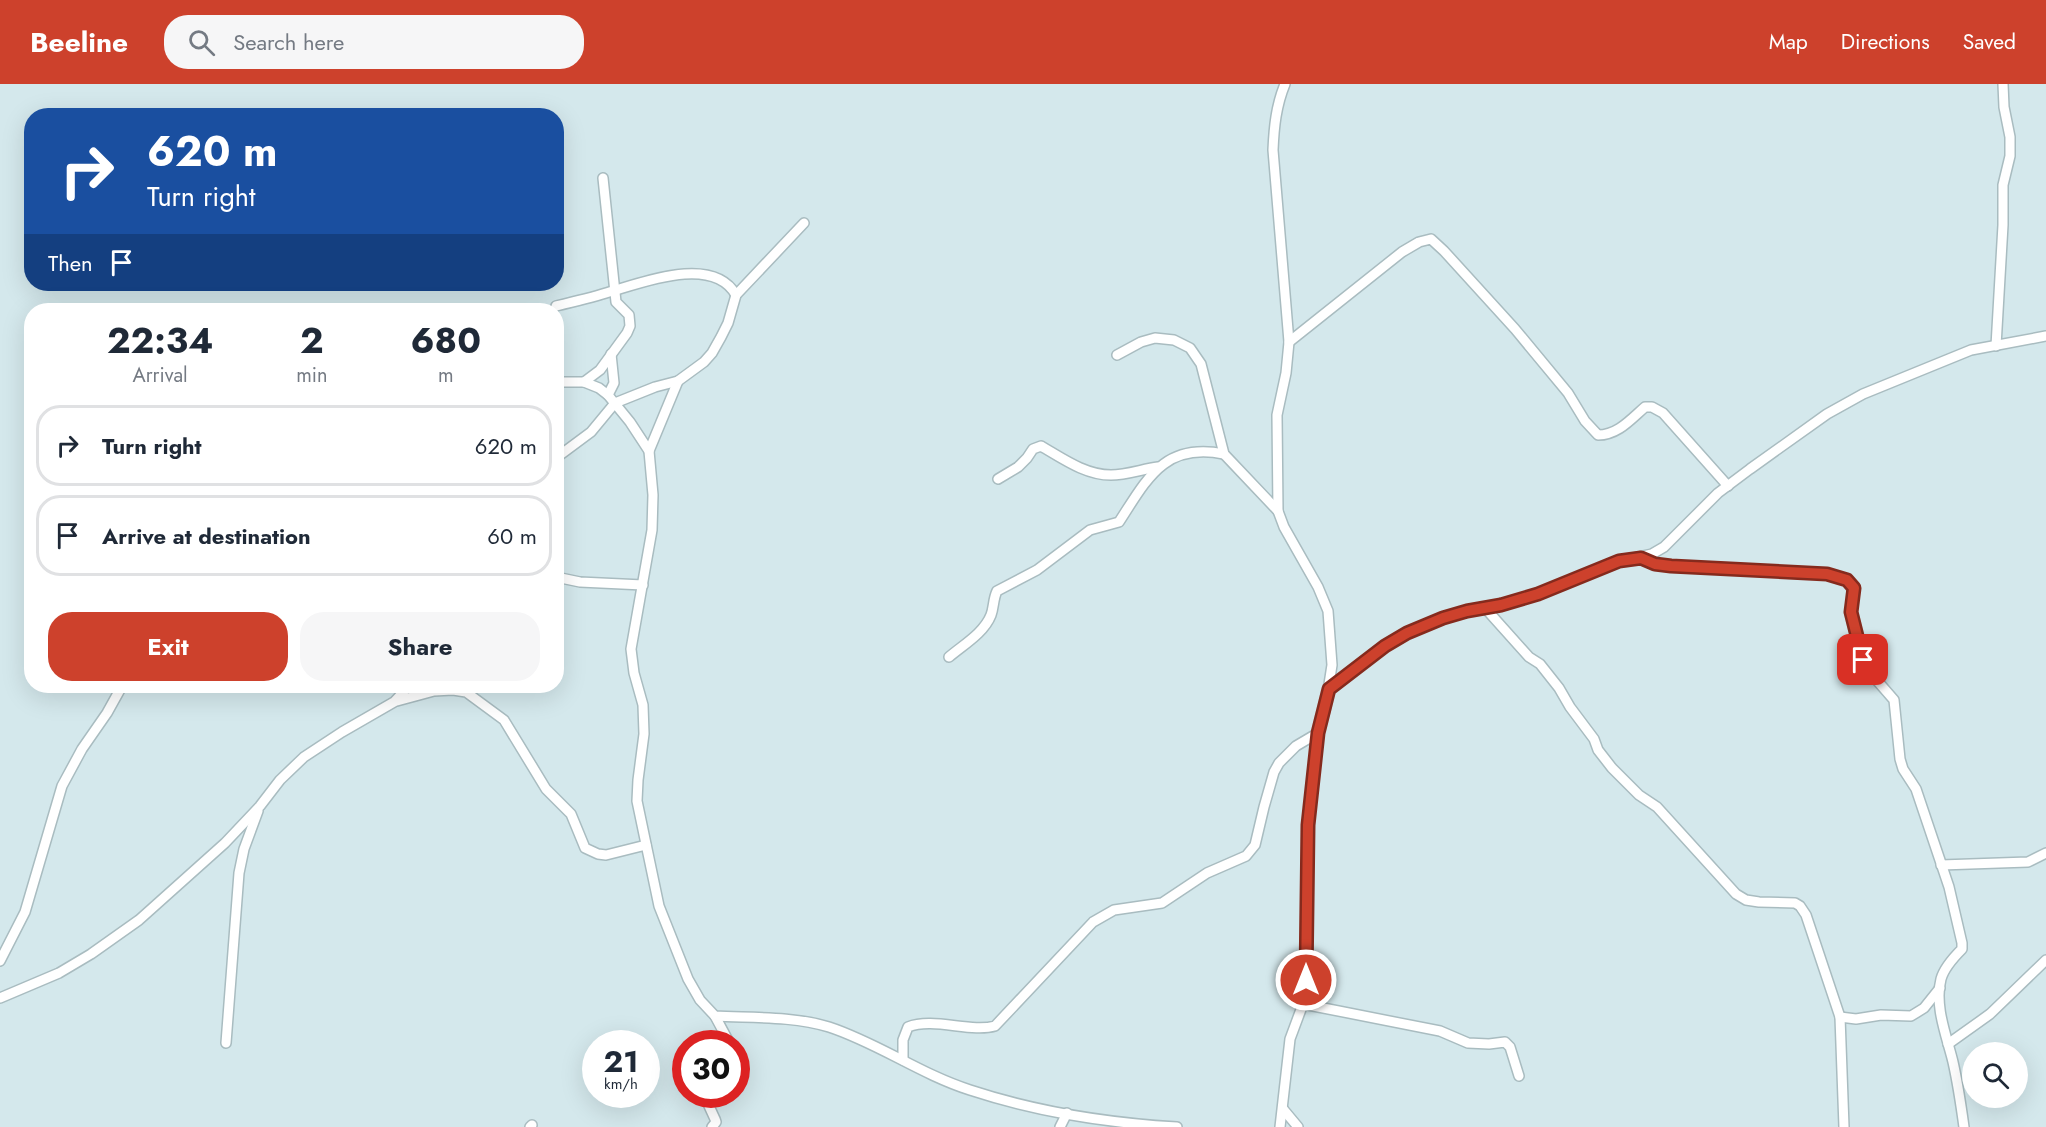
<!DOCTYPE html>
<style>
:root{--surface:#fff;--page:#f6f6f7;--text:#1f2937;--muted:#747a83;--line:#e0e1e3;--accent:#cd412c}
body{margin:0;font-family:Jost,sans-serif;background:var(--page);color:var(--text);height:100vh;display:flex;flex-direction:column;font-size:22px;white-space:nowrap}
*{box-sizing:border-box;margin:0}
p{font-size:20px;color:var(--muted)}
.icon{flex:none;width:33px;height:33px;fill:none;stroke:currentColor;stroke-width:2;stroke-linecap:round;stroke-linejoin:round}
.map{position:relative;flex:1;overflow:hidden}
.side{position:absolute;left:24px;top:219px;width:540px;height:390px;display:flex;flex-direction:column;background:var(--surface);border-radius:24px;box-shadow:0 6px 24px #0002}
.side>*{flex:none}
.banner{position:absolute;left:24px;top:24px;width:540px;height:183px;border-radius:24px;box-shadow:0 6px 24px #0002;background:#1a4fa0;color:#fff;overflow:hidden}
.controls{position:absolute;left:1962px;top:958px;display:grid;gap:12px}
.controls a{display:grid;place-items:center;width:66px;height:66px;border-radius:50%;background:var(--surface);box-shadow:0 6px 24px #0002;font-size:30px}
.speed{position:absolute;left:582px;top:946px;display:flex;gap:12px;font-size:30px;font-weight:700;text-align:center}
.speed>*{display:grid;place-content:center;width:78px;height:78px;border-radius:50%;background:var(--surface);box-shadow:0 6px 24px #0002;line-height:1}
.speed small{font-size:15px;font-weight:400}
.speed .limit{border:9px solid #d22;background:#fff;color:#111}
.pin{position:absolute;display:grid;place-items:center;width:51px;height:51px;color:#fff;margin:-26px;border-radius:12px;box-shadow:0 3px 9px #0006}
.me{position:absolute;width:66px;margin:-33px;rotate:0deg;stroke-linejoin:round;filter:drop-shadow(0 0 4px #0008)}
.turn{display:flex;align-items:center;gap:21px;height:126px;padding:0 24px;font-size:27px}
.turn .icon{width:78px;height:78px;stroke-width:2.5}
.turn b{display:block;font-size:42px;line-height:51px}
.then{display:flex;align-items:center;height:57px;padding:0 24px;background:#0003;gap:12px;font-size:22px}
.eta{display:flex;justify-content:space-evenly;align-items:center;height:102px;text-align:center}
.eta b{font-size:36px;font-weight:700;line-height:42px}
.button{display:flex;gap:12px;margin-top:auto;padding:12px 24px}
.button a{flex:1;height:69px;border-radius:24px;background:var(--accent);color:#fff;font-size:24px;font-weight:700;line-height:69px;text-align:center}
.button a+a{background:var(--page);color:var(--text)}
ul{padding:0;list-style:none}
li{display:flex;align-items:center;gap:18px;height:81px;margin:0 12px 9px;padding:0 12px;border:3px solid var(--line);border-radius:24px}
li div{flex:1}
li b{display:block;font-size:22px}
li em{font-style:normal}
header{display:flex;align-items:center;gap:36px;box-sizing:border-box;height:84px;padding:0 30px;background:var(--accent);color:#fff}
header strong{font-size:28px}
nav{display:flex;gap:33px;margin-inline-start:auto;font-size:21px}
.search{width:420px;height:54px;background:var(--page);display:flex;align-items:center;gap:15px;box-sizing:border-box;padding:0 21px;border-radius:24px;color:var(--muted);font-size:22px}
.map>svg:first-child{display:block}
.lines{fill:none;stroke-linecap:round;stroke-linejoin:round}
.minor-casing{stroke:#a9bcc0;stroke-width:12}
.minor{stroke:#fff;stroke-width:9}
.route-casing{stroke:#852a1d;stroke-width:15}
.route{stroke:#cd412c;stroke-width:10}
</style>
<header>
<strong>Beeline</strong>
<div class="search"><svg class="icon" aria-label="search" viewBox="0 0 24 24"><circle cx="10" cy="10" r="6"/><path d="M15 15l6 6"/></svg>Search here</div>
<nav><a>Map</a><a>Directions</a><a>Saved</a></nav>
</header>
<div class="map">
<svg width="2046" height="1043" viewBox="0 0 2046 1043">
<rect width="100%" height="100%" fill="#d4e8ec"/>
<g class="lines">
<defs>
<g id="minor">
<path d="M556,222C573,218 590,214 606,209C641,199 713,170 736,211"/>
<path d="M1289,258L1402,168L1419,158L1431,155L1444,167L1515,245L1568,309L1585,337L1598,351C1618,351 1631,335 1645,323H1652L1663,329L1728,402"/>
<polyline points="1996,262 2003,141 2003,101 2010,72 2010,53 2004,23 2003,0"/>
<polyline points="1117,271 1141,258 1155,254 1174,256 1190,264 1201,280 1224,370 1278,427"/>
<path d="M556,298H584L599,304L608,311L630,338L649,367L653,411L652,446L631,565L634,589L643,621L644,650L638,696L637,717L659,822L688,895L700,916L715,932C752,934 793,932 829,943C878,959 920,990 970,1006C1037,1028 1108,1039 1177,1043"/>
<polyline points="584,298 600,286 627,249 630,242 629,231 616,218 603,94"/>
<polyline points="608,311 614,299 611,270"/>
<polyline points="649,367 678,297"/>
<polyline points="556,374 591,348 615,319 655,303 678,297 704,278 712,269 721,253 728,239 736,211 804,139"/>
<path d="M998,395L1018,383L1027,374L1033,365L1041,362C1062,374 1085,391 1111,391C1126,391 1143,385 1158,383"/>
<path d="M1641,474L1655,480L1671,482L1827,490L1847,496L1853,504L1852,528L1863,575L1867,585L1894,616L1900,675L1903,685L1916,705L1949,803L1962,859V865C1954,873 1944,884 1941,895C1934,922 1947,953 1953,978C1958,1000 1961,1021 1964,1043"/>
<polyline points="556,493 580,498 643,501"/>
<polyline points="1486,525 1529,573 1540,580 1559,604 1570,623 1594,655 1598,666 1612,684 1639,711 1657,723 1736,810 1746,816 1759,818 1795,819 1800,822 1806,831 1840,933 1844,1043"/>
<path d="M949,573C963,561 984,549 991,531C994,523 993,515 997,507L1037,486L1090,446L1119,438C1147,395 1164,358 1224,370"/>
<polyline points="1329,605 1385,562 1407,549 1443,534 1467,527 1501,521 1538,510 1619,477 1652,470 1664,463 1718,409 1750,385 1827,330 1863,310 1971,266 2046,252"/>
<polyline points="397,617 434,607 453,606 466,608 504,636 546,705 571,730 585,764 598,770 606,771 646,761"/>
<polyline points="1941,781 2028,778 2046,769"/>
<polyline points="0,877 25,828 62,702 82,665 107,629 122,602"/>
<polyline points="0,914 59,889 91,870 139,836 225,759 260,722 280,696 304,673 342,648 394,618 409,602"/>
<polyline points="1303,920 1440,947 1468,959 1489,960 1505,958 1510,963 1519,992"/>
<polyline points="715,932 730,960"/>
<polyline points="1840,933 1856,935 1881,931 1911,932 1924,924 1940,904"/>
<polyline points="226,959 239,789 244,765 258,727"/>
<polyline points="1948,960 1990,930 2046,876"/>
<polyline points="736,970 739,975 736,982"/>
<path d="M903,976V956L908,943C933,933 971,949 995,942L1093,838L1114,826L1162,819L1207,789L1246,772L1255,761L1264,723L1274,688L1279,679L1296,662L1318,649"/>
<polyline points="704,1011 715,1035 716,1038 712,1043"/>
<polyline points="1283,1025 1298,1043"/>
<polyline points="530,1043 532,1041"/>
<polyline points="1060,1043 1067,1029"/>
<path d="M1280,1043L1290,955L1303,920L1306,896L1308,741L1318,649L1325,626L1332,581L1328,527L1318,503L1284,443L1278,427L1277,331L1286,289L1289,258L1273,66C1274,43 1276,22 1285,0"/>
</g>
</defs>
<use href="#minor" class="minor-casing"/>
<use href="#minor" class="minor"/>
</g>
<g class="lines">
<defs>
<polyline id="route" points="1306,896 1308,741 1318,649 1329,605 1385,562 1407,549 1443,534 1467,527 1501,521 1538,510 1619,477 1641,474 1655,480 1671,482 1827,490 1847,496 1854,504 1851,528 1863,576"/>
</defs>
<use href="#route" class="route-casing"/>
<use href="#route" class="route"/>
</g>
</svg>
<div class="controls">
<a><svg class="icon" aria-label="search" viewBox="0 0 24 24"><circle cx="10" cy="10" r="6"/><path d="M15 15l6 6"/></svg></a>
</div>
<div class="speed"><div>21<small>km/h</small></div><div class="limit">30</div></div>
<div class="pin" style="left:1863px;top:576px;background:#d93025"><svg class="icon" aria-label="arrive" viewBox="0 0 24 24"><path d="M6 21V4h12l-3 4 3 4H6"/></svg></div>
<svg class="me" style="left:1306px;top:896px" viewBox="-20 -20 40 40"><circle r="17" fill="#cd412c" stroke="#fff" stroke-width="3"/><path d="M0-11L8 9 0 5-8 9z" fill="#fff"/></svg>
<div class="banner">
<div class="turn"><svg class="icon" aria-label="right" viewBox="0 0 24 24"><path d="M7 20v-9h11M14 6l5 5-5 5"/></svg><div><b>620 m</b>Turn right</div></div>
<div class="then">Then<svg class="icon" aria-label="arrive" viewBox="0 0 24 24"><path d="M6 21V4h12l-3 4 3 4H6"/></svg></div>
</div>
<section class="side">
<div class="eta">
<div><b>22:34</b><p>Arrival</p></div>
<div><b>2</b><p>min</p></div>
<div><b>680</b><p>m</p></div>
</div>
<ul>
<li><svg class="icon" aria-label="right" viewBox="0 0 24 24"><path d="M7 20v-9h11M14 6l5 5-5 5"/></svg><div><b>Turn right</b></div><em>620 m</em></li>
<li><svg class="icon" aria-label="arrive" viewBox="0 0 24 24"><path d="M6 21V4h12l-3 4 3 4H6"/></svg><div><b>Arrive at destination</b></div><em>60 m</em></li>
</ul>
<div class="button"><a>Exit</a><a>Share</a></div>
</section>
</div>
